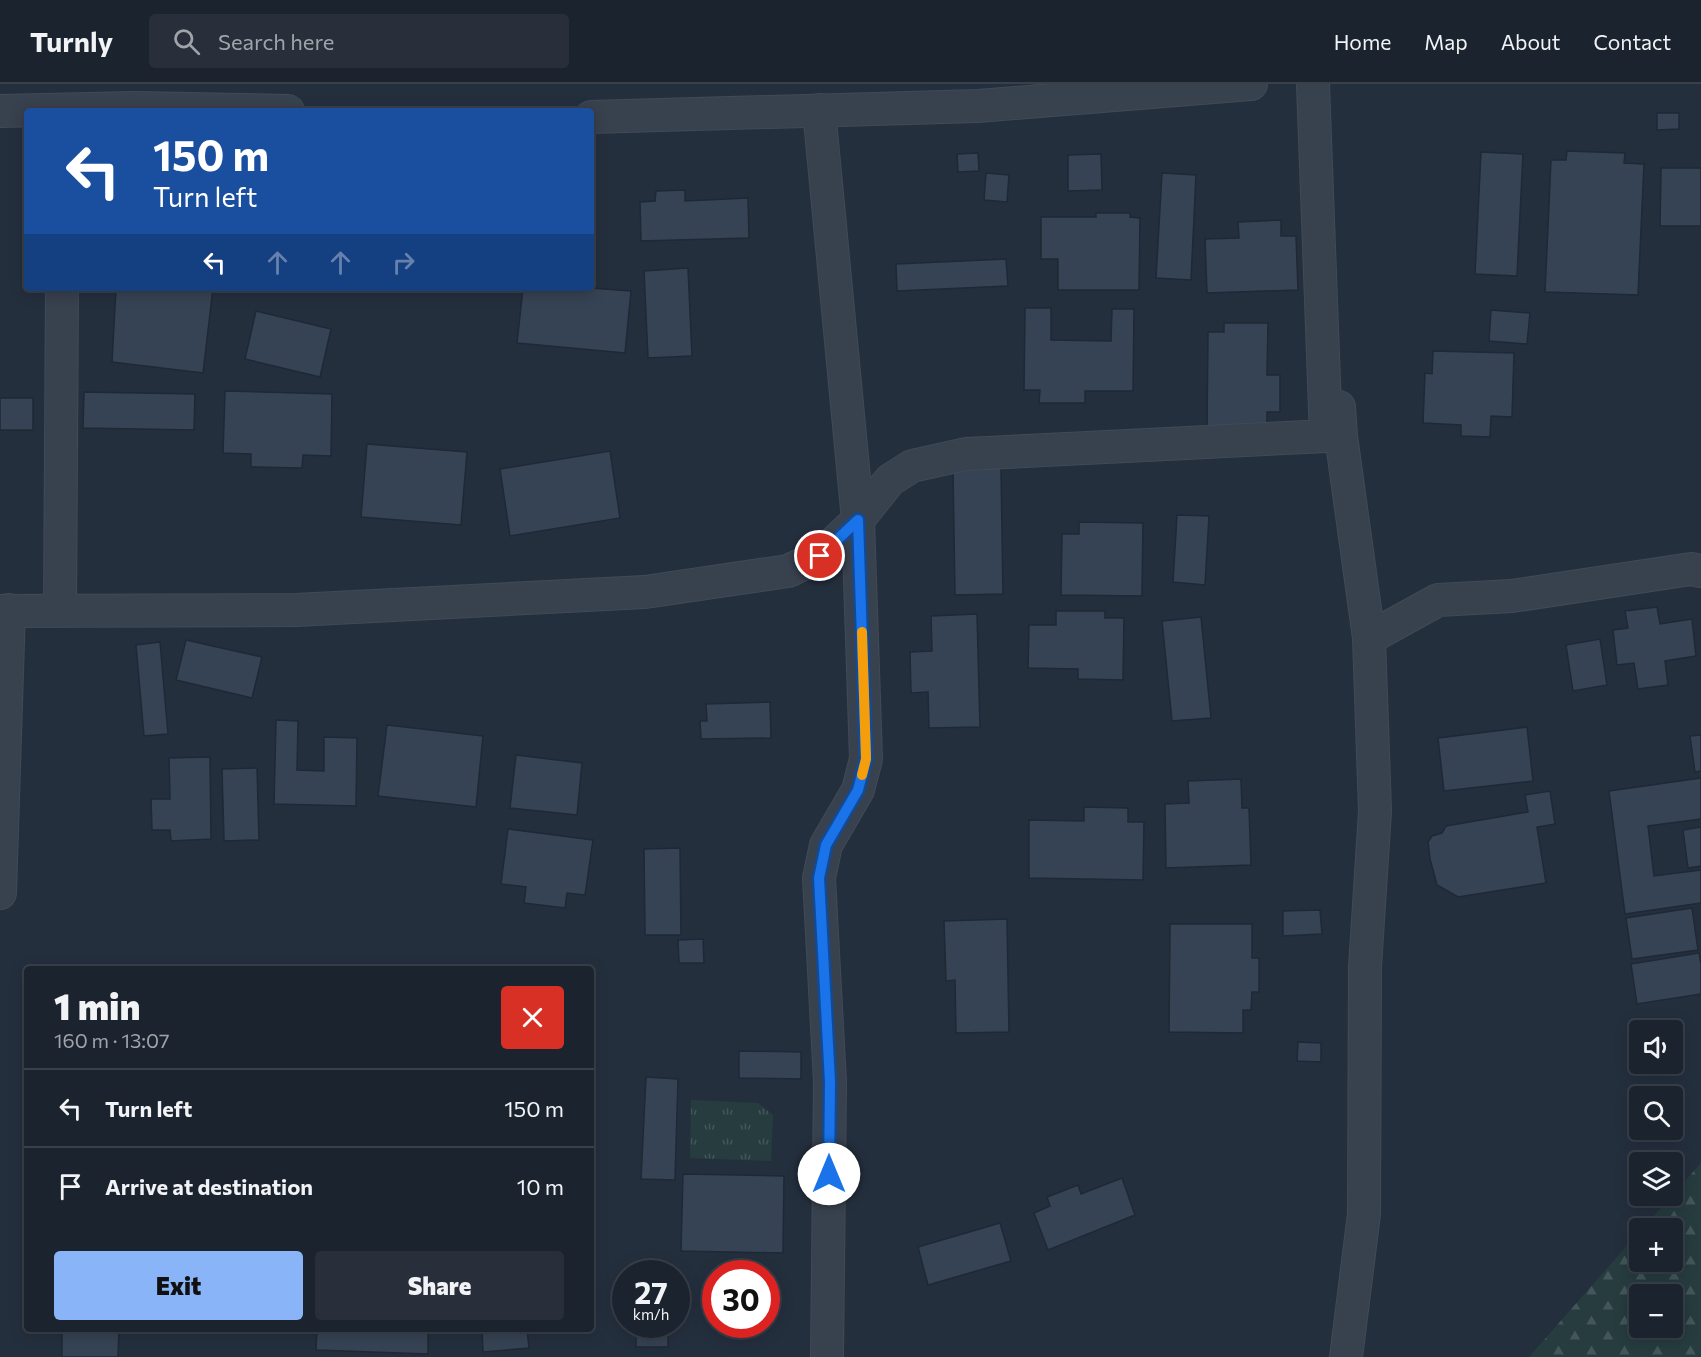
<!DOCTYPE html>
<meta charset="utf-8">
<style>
:root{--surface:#1b232e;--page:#282f3a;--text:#f1f3f6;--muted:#a0a4aa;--line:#39404a;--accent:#8ab4f8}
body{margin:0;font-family:Commissioner,sans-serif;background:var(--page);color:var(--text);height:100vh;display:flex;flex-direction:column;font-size:22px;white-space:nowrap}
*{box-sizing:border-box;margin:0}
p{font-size:20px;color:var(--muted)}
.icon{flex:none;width:33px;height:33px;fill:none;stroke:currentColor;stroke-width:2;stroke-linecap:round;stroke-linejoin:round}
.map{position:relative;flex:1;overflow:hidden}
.details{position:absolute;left:24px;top:882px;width:570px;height:366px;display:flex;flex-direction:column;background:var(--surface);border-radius:6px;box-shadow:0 3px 15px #0003,0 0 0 2px var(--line)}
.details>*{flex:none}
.hud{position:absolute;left:24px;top:24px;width:570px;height:183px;border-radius:6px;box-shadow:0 3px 15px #0003,0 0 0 2px var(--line);background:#1a4fa0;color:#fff;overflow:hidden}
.buttons{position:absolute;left:1629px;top:936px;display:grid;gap:12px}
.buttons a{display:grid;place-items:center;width:54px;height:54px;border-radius:6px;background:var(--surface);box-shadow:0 3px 15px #0003,0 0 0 2px var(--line);font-size:30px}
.speed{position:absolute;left:612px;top:1176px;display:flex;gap:12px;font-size:30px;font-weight:700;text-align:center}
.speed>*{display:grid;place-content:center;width:78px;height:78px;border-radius:50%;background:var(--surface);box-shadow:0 3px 15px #0003,0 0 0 2px var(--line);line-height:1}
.speed small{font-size:15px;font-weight:400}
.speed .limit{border:9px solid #d22;background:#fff;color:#111}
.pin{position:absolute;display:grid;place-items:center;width:51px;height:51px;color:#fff;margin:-26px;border:3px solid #fff;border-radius:50%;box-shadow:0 2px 6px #0007}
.me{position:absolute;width:66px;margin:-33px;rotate:0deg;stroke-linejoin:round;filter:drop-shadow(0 0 4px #0008)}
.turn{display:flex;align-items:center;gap:21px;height:126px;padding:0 30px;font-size:27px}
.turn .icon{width:78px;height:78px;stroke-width:2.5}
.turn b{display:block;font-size:42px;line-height:51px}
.lanes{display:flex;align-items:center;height:57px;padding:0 30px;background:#0003;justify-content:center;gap:30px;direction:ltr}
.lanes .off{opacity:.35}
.round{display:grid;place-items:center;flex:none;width:63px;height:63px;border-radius:6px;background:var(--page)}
.summary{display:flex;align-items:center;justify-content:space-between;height:102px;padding:0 30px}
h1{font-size:36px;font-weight:800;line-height:45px}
.cta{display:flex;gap:12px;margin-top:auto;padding:12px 30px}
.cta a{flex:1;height:69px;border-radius:6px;background:var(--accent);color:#111;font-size:24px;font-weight:800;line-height:69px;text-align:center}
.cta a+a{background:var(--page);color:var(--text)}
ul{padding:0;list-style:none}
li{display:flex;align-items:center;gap:18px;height:78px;padding:0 30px;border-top:2px solid var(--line)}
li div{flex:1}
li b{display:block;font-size:22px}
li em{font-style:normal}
header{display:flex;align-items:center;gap:36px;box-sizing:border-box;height:84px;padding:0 30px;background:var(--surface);border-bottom:2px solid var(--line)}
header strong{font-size:28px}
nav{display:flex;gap:33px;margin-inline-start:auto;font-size:21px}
.search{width:420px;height:54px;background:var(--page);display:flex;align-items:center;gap:15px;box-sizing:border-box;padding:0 21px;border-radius:6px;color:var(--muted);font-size:22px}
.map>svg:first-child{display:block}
.grass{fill:url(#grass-tufts)}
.forest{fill:url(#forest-firs);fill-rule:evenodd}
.building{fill:#364354;stroke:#1f2835;stroke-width:1.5}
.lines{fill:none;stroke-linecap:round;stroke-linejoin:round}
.street-casing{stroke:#414a57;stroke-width:34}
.street{stroke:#38414e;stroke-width:32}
.route-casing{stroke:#114b97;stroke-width:15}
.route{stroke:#1a73e8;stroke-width:10}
.slow{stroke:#f59e0b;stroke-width:10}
</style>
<header>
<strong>Turnly</strong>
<div class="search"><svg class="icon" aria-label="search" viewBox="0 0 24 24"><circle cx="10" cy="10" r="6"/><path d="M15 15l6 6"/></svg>Search here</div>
<nav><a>Home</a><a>Map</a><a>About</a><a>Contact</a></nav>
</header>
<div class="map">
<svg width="1701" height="1273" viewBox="0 0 1701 1273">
<defs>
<pattern id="grass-tufts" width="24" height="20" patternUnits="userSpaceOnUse" patternTransform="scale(1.5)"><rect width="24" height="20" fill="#263c3f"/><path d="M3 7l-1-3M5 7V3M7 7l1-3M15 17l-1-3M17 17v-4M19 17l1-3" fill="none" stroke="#435659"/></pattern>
<pattern id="forest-firs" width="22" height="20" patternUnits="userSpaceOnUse" patternTransform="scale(1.5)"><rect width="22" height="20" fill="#263c3f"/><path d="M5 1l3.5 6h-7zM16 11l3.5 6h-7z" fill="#435659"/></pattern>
</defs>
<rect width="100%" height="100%" fill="#242f3e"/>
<polygon class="grass" points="691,1016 758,1019 773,1031 771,1077 690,1074"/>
<path class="forest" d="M1701,1079V1273H1529L1639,1148L1640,1178H1672V1144H1643ZM1672,1210V1244H1640V1210Z"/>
<g class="building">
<polygon points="1657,29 1679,29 1679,45 1657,46"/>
<polygon points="1567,67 1625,69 1624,79 1644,80 1638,211 1545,208 1551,76 1566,76"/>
<polygon points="1481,68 1523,70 1517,192 1475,190"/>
<polygon points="978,69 979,87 958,88 957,70"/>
<polygon points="1101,70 1102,106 1068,107 1068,71"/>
<polygon points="1661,84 1701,84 1701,142 1660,142"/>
<polygon points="986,89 1009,91 1007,118 984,116"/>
<polygon points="1162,89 1196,91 1191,196 1156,194"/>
<polygon points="685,106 685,117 748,114 749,154 641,157 640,118 655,117 656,107"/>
<polygon points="1096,129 1130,129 1130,133 1140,134 1139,206 1058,206 1058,175 1041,175 1041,133 1096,133"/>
<polygon points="1281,136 1281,152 1296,152 1298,206 1207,209 1205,155 1239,154 1238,138"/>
<polygon points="1006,175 1008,202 897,207 896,180"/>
<polygon points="688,184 692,272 648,274 644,187"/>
<polygon points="116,204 213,204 203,289 112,278"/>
<polygon points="523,204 591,204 631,207 625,269 517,259"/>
<polygon points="1025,224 1051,224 1051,256 1111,257 1112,225 1134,225 1133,307 1085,307 1085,319 1039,319 1040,306 1024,306"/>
<polygon points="1491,226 1530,229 1527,260 1489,257"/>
<polygon points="256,227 331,245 320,293 245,275"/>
<polygon points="1224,239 1268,239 1267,291 1280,291 1280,328 1267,328 1267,347 1207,346 1208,248 1224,248"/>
<polygon points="1433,267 1514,269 1512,333 1491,332 1490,353 1461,352 1461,341 1423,339 1425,289 1432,290"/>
<polygon points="225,307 332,310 331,372 303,371 302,384 251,383 251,370 223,369"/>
<polygon points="84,308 195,310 194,346 83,344"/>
<rect x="0" y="314" width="33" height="32"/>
<polygon points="367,360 467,368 461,441 361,433"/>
<polygon points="610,367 620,434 510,452 500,385"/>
<polygon points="1001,384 1003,510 955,511 953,385"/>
<polygon points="1177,431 1209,432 1205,501 1173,498"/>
<polygon points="1079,438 1143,439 1142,512 1061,511 1062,450 1079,450"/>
<polygon points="1657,523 1660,540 1692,535 1696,572 1665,577 1668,601 1638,605 1634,579 1617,581 1613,546 1628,544 1625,527"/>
<polygon points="1056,527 1105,527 1105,534 1124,534 1123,596 1078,595 1078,585 1028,584 1029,541 1056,541"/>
<polygon points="977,530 980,643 929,644 928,608 911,609 910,568 932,567 931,532"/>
<polygon points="1201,533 1211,634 1172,637 1162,537"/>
<polygon points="1600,555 1607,601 1573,607 1566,561"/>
<polygon points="186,556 262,573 252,614 176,596"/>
<polygon points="160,558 168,650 144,652 136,561"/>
<polygon points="770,618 771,654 701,655 700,637 707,637 706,620"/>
<polygon points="276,636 298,637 297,686 324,687 324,653 357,654 356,722 274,720"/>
<polygon points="387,641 483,652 476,723 378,712"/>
<polygon points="1527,643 1533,697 1444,707 1438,654"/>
<polygon points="1701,651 1701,687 1695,688 1690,652"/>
<polygon points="516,671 582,679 577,731 510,724"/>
<polygon points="210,673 211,755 171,757 170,746 152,746 151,715 170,715 169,674"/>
<polygon points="257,684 259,756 224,757 222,685"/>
<polygon points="1701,694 1701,735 1648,742 1654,792 1701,786 1701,819 1625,830 1609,707"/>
<polygon points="1241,695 1242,724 1249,724 1251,781 1166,784 1165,720 1189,719 1188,697"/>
<polygon points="1550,707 1555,740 1537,743 1546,799 1458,813 1437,801 1430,775 1428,758 1432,752 1442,749 1446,742 1528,728 1525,711"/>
<polygon points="1084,723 1128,724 1128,738 1144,738 1143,796 1029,794 1029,736 1084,737"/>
<polygon points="1701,743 1701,782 1688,784 1683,746"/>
<polygon points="508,745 593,756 585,811 567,809 565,824 524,819 526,803 501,800"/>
<polygon points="680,764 681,851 645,851 644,765"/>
<polygon points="1692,824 1698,866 1632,875 1626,834"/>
<polygon points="1320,826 1322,850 1283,852 1283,827"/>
<polygon points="1007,835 1009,948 956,949 955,896 946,897 944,837"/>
<polygon points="1170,840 1252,840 1252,874 1259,874 1259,908 1252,908 1251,926 1243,926 1243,949 1169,948"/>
<polygon points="703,855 704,879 679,879 678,856"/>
<polygon points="1699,869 1701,880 1701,910 1637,920 1631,880"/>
<polygon points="1298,958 1321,959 1321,978 1297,977"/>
<polygon points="739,967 801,968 801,995 739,994"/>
<polygon points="646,993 678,995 675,1096 641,1095"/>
<polygon points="683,1090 784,1092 783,1169 681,1167"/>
<polygon points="1122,1094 1135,1131 1048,1166 1034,1129 1050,1122 1047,1113 1078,1101 1081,1110"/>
<polygon points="1000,1139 1011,1177 928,1201 918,1163"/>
<rect x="636" y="1240" width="32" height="23"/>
<polygon points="62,1245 119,1245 118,1273 62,1273"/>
<polygon points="317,1245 428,1245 428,1270 316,1266"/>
<polygon points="482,1245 527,1245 529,1264 483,1268"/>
</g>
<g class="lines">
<defs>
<g id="street">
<polyline points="819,26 858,436 866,675 858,706 826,761 819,794 830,998 827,1273"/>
<polyline points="0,27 134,24 288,27"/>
<polyline points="591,33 978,22 1251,0"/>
<polyline points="1339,323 1341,352 1369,554 1375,727 1365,883 1364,1130 1346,1273"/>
<polyline points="60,526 62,204"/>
<polyline points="0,527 296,526 645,508 788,487 820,472 858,436 890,396 912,382 966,370 1326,352 1313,0"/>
<polyline points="1369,554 1438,516 1512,512 1691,485 1701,487"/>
<polyline points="0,809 9,526"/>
</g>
</defs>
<use href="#street" class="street-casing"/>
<use href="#street" class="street"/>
</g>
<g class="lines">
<defs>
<polyline id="route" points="820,472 858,436 866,675 858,706 826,761 819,794 830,998 829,1090"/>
</defs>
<use href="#route" class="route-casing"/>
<use href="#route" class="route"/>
<polyline class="slow" points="862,691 866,675 862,548"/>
</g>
</svg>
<div class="buttons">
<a><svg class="icon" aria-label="sound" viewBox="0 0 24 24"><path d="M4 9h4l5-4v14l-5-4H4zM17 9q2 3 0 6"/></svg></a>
<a><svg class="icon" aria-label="search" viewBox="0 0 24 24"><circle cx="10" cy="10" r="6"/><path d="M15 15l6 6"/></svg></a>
<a><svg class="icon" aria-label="layers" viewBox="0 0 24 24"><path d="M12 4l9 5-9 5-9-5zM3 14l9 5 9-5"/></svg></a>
<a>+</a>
<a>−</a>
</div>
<div class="speed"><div>27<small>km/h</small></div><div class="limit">30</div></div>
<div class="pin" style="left:820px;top:472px;background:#d93025"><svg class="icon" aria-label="arrive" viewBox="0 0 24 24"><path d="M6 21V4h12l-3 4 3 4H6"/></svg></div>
<svg class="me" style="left:829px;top:1090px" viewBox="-20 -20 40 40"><circle r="19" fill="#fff"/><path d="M0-13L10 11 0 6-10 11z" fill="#1a73e8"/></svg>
<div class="hud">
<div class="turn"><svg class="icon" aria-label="left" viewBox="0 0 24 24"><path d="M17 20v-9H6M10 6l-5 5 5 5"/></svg><div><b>150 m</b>Turn left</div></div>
<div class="lanes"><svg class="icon" aria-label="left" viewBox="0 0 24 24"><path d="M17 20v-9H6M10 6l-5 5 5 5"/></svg><svg class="icon off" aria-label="ahead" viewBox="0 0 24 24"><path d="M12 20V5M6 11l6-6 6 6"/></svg><svg class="icon off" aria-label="ahead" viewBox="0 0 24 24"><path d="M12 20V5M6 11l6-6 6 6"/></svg><svg class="icon off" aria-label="right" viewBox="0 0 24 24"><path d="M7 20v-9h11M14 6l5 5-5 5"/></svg></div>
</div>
<section class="details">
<div class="summary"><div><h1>1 min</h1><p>160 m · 13:07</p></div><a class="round" style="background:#d93025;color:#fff"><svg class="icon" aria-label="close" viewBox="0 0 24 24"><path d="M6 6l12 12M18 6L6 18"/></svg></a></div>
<ul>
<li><svg class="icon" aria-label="left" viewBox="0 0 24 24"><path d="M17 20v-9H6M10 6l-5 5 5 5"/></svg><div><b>Turn left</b></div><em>150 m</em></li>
<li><svg class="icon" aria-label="arrive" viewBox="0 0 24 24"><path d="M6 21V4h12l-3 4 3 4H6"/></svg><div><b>Arrive at destination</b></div><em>10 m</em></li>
</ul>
<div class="cta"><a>Exit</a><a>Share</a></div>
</section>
</div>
